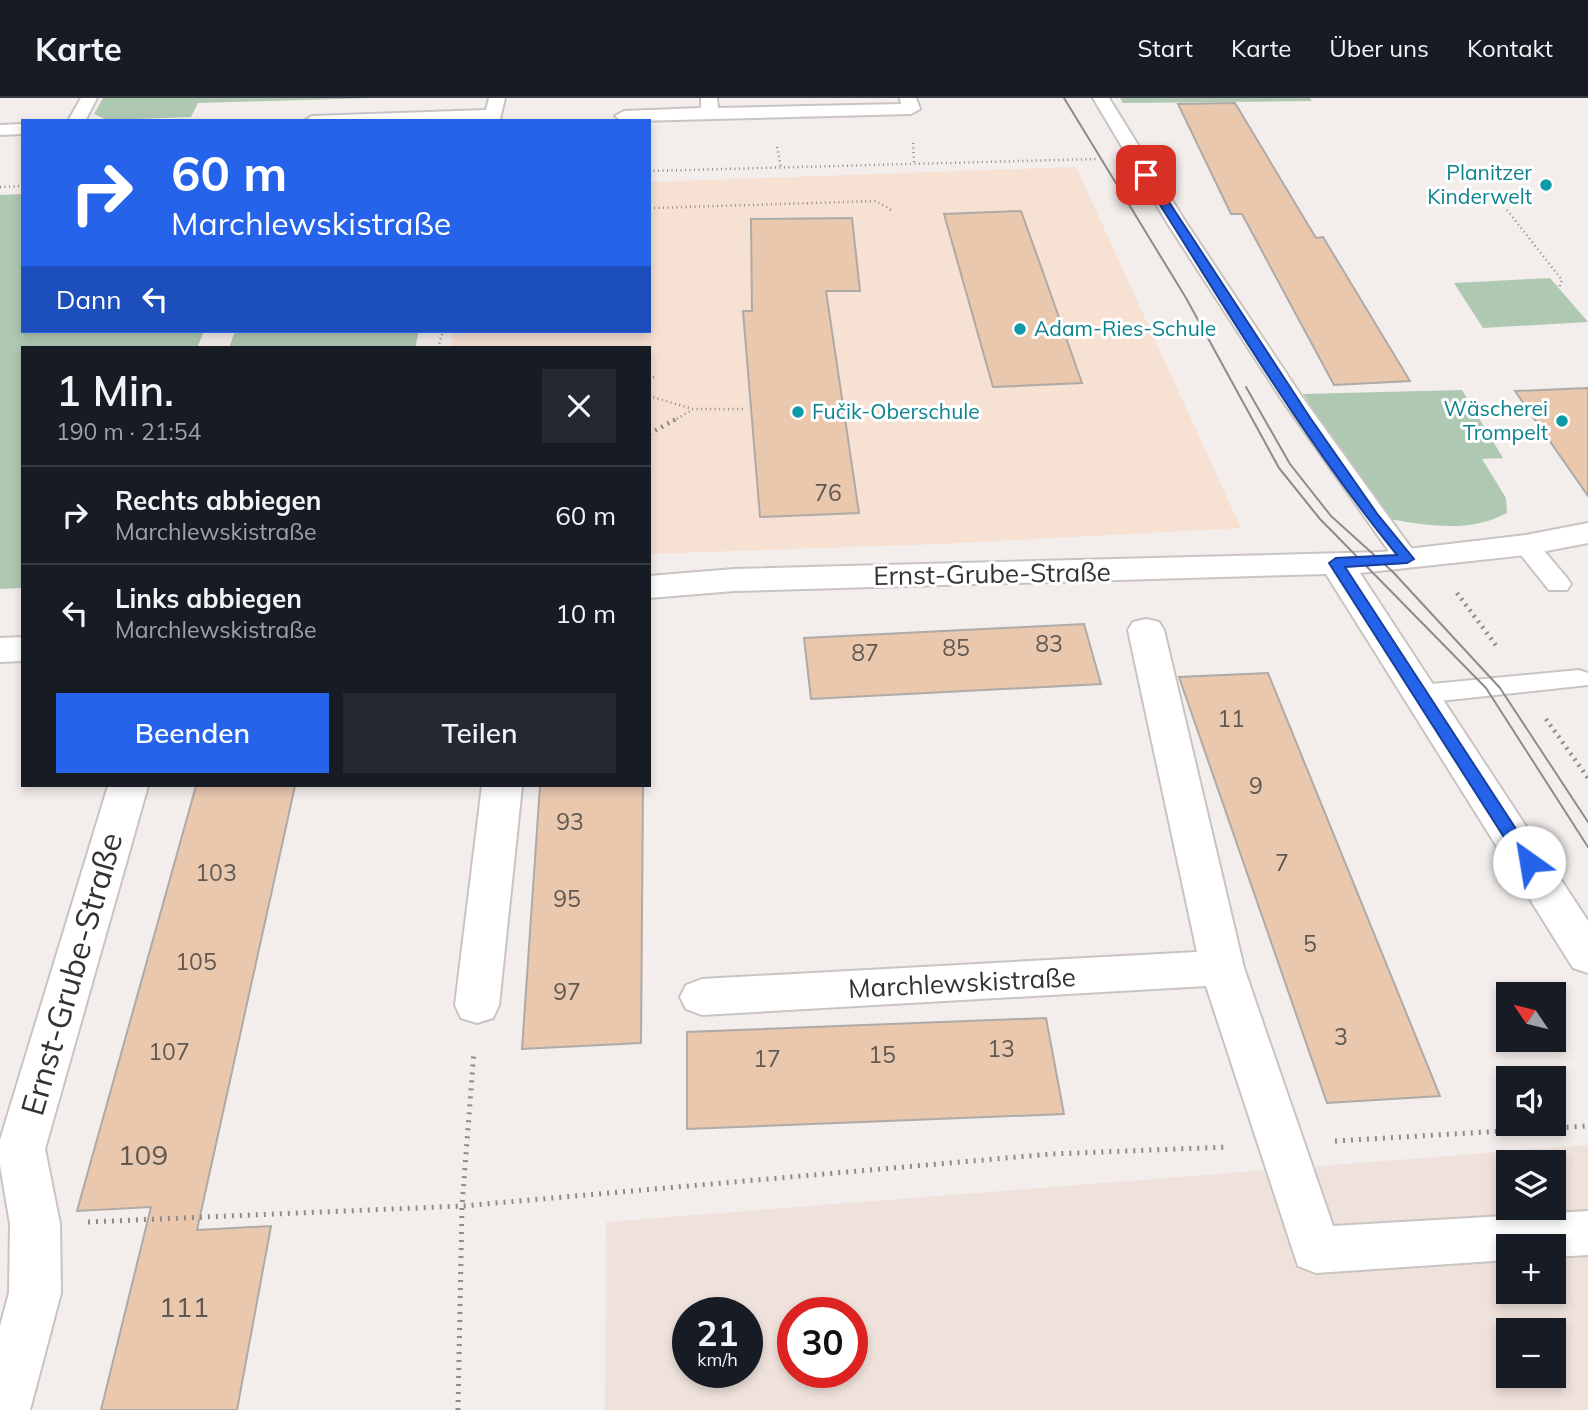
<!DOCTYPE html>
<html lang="de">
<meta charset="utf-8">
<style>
:root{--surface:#171b24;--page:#242831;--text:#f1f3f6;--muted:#9ea1a6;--line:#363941;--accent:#2563eb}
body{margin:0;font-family:Mulish,sans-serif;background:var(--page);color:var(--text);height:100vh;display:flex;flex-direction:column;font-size:26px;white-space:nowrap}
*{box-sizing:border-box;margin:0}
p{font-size:23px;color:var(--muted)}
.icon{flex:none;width:38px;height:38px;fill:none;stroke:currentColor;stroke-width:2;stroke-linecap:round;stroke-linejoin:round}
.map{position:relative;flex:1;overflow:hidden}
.sheet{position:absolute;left:21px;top:248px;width:630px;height:441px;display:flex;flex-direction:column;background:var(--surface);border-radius:0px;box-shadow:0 4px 10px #0003}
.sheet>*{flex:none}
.top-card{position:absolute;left:21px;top:21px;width:630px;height:214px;border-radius:0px;box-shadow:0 4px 10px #0003;background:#2563eb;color:#fff;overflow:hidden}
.needle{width:46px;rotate:305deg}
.controls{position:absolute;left:1496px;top:884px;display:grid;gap:14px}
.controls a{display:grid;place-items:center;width:70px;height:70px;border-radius:0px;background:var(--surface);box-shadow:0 4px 10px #0003;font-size:35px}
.speed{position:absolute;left:672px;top:1199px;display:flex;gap:14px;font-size:35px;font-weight:700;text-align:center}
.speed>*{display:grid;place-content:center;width:91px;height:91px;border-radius:50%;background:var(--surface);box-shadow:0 4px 10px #0003;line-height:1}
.speed small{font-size:18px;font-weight:400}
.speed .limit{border:10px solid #d22;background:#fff;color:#111}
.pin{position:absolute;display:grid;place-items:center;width:60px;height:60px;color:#fff;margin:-30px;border-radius:14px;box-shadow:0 4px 10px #0006}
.me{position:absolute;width:77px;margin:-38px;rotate:328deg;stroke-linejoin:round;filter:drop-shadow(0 0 5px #0008)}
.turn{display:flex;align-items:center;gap:24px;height:147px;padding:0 35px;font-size:32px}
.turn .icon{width:91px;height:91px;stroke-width:2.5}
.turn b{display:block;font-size:49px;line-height:60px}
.then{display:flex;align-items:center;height:66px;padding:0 35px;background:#0003;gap:14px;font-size:26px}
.round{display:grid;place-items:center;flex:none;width:74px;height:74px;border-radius:0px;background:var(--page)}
.overview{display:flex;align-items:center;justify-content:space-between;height:119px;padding:0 35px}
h1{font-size:42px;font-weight:600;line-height:52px}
.primary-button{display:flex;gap:14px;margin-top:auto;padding:14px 35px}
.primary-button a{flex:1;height:80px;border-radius:0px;background:var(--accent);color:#fff;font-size:28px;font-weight:600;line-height:80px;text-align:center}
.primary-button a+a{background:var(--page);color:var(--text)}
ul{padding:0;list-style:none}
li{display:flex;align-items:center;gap:21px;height:98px;padding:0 35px;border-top:2px solid var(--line)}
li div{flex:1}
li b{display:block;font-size:26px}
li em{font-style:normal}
header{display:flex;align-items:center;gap:42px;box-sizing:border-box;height:98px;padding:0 35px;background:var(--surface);border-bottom:2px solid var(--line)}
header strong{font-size:33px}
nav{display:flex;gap:38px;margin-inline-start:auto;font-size:24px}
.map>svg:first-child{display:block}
.built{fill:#efe2dc;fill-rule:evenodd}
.education{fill:#f6e1d3}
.green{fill:#afc8b2}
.building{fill:#e9c8ae;stroke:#aeaaa7;stroke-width:2}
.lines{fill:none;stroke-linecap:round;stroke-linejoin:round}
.lane-casing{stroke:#c9c4c2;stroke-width:4}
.street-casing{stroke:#c9c4c2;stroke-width:4}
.path-far2{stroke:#8e8b8a;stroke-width:2.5;stroke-dasharray:1 3.5;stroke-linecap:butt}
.path-far1{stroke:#8e8b8a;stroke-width:4.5;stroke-dasharray:2 5;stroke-linecap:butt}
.path{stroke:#8e8b8a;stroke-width:5;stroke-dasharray:2 6;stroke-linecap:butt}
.lane{fill:#fff;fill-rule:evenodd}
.street{fill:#fff;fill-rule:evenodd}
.tram{stroke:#8e8b8a;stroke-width:2}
.route{fill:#2563eb;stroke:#184099;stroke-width:2}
.culture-dot{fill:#0f9aa8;stroke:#fff;stroke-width:2.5}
.labels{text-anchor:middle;stroke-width:6;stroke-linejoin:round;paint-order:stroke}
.far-culture-label{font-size:21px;fill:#0d838f;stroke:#fff;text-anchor:end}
.number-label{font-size:23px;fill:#615851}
.street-label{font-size:26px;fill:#343232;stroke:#fff}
.near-number-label{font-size:28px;fill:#615851}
.near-street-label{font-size:32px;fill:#343232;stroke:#fff}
</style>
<header>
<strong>Karte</strong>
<nav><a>Start</a><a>Karte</a><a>Über uns</a><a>Kontakt</a></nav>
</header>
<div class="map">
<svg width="1588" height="1312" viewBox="0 0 1588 1312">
<rect width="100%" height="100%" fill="#f3eeec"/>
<path class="built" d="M1588,1047V1312H605L606,1124ZM1508,1064H1554V1110H1508ZM1508,1148H1554V1194H1508ZM688,1214H747V1274H688ZM793,1214H852V1274H793ZM1508,1232H1554V1278H1508Z"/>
<polygon class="education" points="1076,69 1241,430 940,446 649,456 649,250 450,250 454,233 649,233 649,84"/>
<g class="green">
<polygon points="103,0 371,0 198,5 191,19 107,22 94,16"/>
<polygon points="1120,0 1310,0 1312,3 1123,5"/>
<polygon points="23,96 23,233 204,233 197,250 23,250 23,490 0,491 0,97"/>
<polygon points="1550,180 1588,224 1483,230 1454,185"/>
<polygon points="235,233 419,233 415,250 229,250"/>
<path d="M1462,292L1503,360L1482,361L1506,400L1507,415C1467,436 1426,427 1383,420L1303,296Z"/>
</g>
<g class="building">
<polygon points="1235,5 1316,140 1323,139 1410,283 1334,287 1242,116 1231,116 1178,6"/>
<polygon points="1021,113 1044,177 1082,285 993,289 944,116"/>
<polygon points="852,120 860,193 826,193 859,415 760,419 743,213 752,213 751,121"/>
<polygon points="1588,290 1588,398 1515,293"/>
<polygon points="1084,526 1101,586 811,601 804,540"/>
<polygon points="1268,575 1440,998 1327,1005 1179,579"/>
<polygon points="196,688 295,688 197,1132 271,1128 237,1312 101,1312 151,1109 77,1113"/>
<polygon points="540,688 643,688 641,945 522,951"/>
<polygon points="1046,920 1064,1016 687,1031 687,934"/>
</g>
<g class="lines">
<defs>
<g id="lane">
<polygon points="81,0 97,0 85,23 68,23"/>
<polygon points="489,0 505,0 500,21 304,23 312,18 486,12"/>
<polygon points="701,0 717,0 718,10 901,6 900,0 916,0 920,11 911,16 635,23 622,23 615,18 624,13 701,10"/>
<polygon points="1093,0 1109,0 1185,123 1302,299 1419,461 1416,466 1398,466 1280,299 1166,123"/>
<polygon points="23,26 23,36 0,37 0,27"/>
<polygon points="1526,440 1535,442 1567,480 1571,486 1567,492 1549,492 1517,452 1514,447 1517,442"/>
<polygon points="1579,572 1588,575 1588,587 1421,605 1411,602 1408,596 1411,590 1421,587"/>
</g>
<g id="street">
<polygon points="1588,425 1588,445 1526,457 1360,475 1588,823 1588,875 1573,870 1326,476 734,493 649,500 649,478 734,471 1382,454 1526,437"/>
<polygon points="1146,521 1159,524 1164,532 1244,870 1333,1128 1588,1113 1588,1157 1554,1159 1554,1148 1508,1148 1508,1162 1316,1175 1298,1168 1206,888 702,917 686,911 680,899 686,887 702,881 1197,854 1128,532 1133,524"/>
<polygon points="23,539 23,563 0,564 0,540"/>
<polygon points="108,688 148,688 45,1051 60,1126 61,1195 30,1312 0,1312 0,1228 9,1195 10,1126 0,1067 0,1042"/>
<polygon points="482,688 522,688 499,907 493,920 477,925 461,920 455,907"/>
</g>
</defs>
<use href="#lane" class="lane-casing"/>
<use href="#street" class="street-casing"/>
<g class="path-far2">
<polyline points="913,45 914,65"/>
<polyline points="777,49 781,69"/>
<polyline points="649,73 1096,61"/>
<polyline points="0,89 23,88"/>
<polyline points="654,110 876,103 893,113"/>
<polyline points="1507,112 1562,182 1559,190"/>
<polyline points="438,250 443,233"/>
<polyline points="649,281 656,278"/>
<polyline points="649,298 693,311 744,311"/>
<polyline points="673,323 692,312"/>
</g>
<g class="path-far1">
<polyline points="649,336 676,321"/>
<polyline points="1457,495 1498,550"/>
<polyline points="1546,621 1588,680"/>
</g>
<g class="path">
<polyline points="1335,1043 1588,1028"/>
<polyline points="88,1124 462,1108 1051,1056 1228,1049"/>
<polyline points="458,1312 462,1108 474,953"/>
</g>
<use href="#lane" class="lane"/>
<use href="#street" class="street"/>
<g class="tram">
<polyline points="1064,0 1186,200 1279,370 1320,421 1486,590 1588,749"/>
<polyline points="1246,289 1290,366 1331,418 1393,474 1500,590 1588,724"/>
</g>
</g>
<path class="route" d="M1142,75H1150L1311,321L1378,417L1414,461L1407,465L1345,469L1535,760L1538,764L1535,769H1523L1329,465L1336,460L1397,457C1301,339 1223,205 1141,77Z"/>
<g class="culture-dot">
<circle cx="1546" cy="87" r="7"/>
<circle cx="1020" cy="231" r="7"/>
<circle cx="798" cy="314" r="7"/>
<circle cx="1562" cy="323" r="7"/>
</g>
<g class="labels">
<g class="far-culture-label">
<text x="1532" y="82">Planitzer<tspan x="1532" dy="24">Kinderwelt</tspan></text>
<text x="1034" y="238" text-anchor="start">Adam-Ries-Schule</text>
<text x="1548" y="318">Wäscherei<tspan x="1548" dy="24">Trompelt</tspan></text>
<text x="812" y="321" text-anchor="start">Fučik-Oberschule</text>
</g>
<g class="number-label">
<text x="828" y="403">76</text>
<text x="1049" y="554">83</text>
<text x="956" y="558">85</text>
<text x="865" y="563">87</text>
<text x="1231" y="629">11</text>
<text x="1256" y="696">9</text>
<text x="570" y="732">93</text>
<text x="1282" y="773">7</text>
<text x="216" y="783">103</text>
<text x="567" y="809">95</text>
<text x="1310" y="854">5</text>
<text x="196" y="872">105</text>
<text x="567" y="902">97</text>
<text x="1341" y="947">3</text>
<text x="1001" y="959">13</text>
<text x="169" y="962">107</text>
<text x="882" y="965">15</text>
<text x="767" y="969">17</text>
</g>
<g class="street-label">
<text transform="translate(992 476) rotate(-1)" y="9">Ernst-Grube-Straße</text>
<text transform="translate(962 885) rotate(-3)" y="9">Marchlewskistraße</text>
</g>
<g class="near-number-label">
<text x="143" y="1067">109</text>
<text x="184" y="1219">111</text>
</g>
<g class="near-street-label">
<text transform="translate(72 876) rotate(-74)" y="11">Ernst-Grube-Straße</text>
</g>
</g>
</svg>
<div class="controls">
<a><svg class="needle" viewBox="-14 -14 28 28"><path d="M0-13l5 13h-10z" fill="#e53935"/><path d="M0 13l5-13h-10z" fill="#9ea1a6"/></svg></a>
<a><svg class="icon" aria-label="sound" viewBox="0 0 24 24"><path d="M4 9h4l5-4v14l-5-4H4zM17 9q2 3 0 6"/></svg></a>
<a><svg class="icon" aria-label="layers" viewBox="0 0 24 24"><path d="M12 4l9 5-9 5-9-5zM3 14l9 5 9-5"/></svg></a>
<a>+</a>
<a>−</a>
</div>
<div class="speed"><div>21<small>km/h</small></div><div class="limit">30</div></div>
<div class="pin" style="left:1146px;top:77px;background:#d93025"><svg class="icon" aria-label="arrive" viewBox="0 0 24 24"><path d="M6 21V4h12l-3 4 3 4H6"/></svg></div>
<svg class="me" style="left:1529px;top:764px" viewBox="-20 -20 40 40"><circle r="19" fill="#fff"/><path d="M0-13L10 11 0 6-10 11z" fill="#2563eb"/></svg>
<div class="top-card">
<div class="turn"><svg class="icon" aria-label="right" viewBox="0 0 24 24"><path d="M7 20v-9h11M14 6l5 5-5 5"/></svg><div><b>60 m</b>Marchlewskistraße</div></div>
<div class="then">Dann<svg class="icon" aria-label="left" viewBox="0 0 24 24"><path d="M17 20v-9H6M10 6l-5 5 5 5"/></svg></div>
</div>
<section class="sheet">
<div class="overview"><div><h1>1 Min.</h1><p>190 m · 21:54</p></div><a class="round"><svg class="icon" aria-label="close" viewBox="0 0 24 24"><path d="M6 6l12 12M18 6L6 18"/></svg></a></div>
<ul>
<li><svg class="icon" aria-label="right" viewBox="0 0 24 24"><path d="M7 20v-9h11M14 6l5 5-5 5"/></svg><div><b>Rechts abbiegen</b><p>Marchlewskistraße</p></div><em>60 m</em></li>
<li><svg class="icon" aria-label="left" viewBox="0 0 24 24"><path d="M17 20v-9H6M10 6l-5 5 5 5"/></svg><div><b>Links abbiegen</b><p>Marchlewskistraße</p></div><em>10 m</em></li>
</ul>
<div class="primary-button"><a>Beenden</a><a>Teilen</a></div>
</section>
</div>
